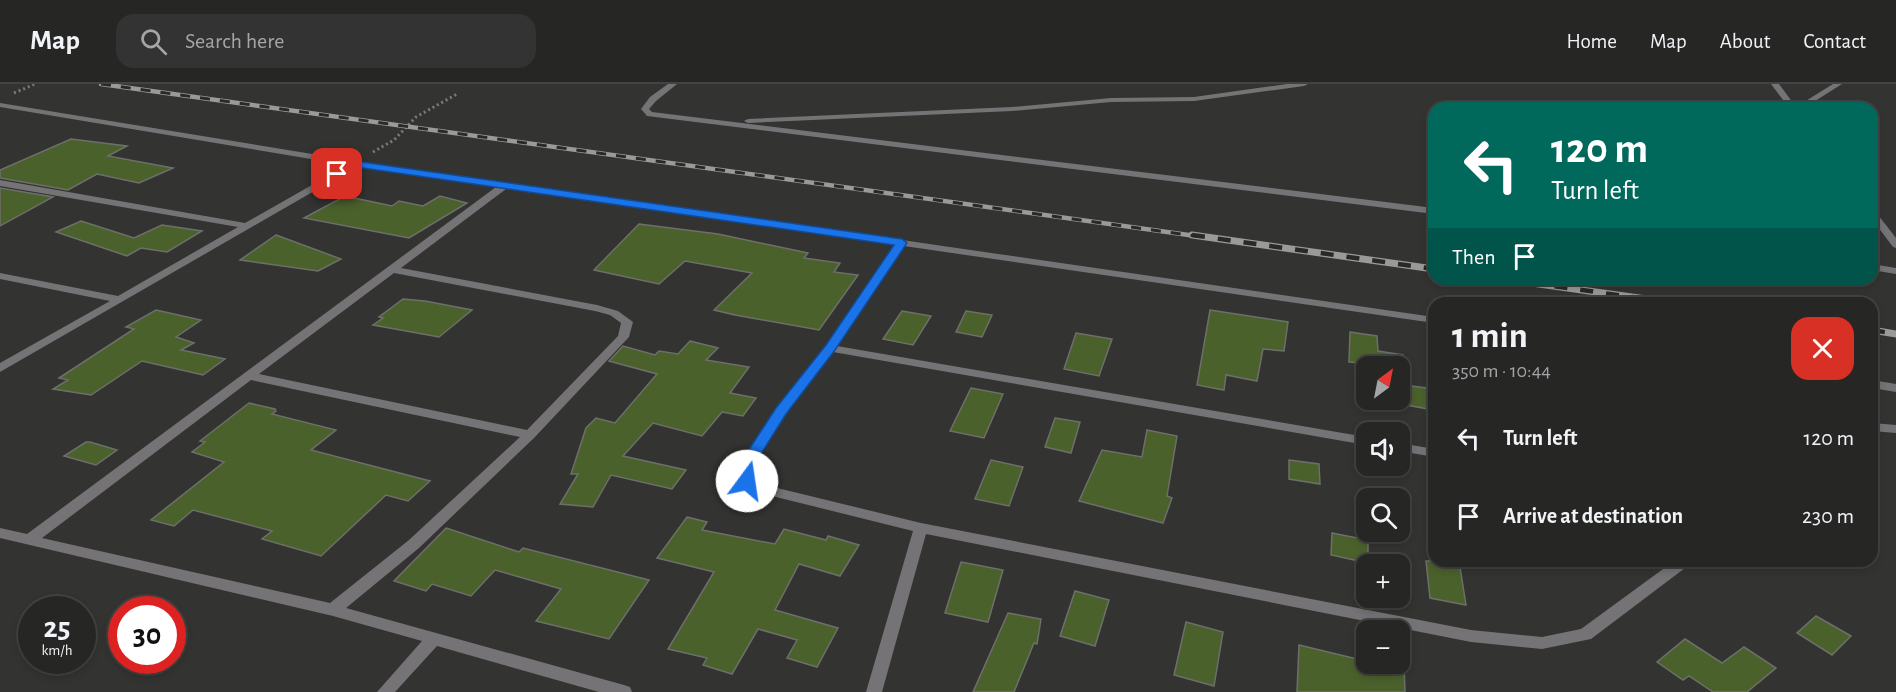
<!DOCTYPE html>
<meta charset="utf-8">
<style>
:root{--surface:#262725;--page:#323332;--text:#f1f3f6;--muted:#a4a5a7;--line:#424442}
body{margin:0;font-family:"Alegreya Sans",sans-serif;background:var(--page);color:var(--text);height:100vh;display:flex;flex-direction:column;font-size:22px;white-space:nowrap}
*{box-sizing:border-box;margin:0}
p{font-size:20px;color:var(--muted)}
.icon{flex:none;width:33px;height:33px;fill:none;stroke:currentColor;stroke-width:2;stroke-linecap:round;stroke-linejoin:round}
.map{position:relative;flex:1;overflow:hidden}
.details{position:absolute;left:1428px;top:213px;width:450px;height:270px;display:flex;flex-direction:column;background:var(--surface);border-radius:18px;box-shadow:0 3px 9px #0003,0 0 0 2px var(--line)}
.details>*{flex:none}
.top-card{position:absolute;left:1428px;top:18px;width:450px;height:183px;border-radius:18px;box-shadow:0 3px 9px #0003,0 0 0 2px var(--line);background:#00695c;color:#fff;overflow:hidden}
.needle{width:39px;rotate:32deg}
.tools{position:absolute;left:1356px;top:272px;display:grid;gap:12px}
.tools a{display:grid;place-items:center;width:54px;height:54px;border-radius:12px;background:var(--surface);box-shadow:0 3px 9px #0003,0 0 0 2px var(--line);font-size:30px}
.speed{position:absolute;left:18px;top:512px;display:flex;gap:12px;font-size:30px;font-weight:700;text-align:center}
.speed>*{display:grid;place-content:center;width:78px;height:78px;border-radius:50%;background:var(--surface);box-shadow:0 3px 9px #0003,0 0 0 2px var(--line);line-height:1}
.speed small{font-size:15px;font-weight:400}
.speed .limit{border:9px solid #d22;background:#fff;color:#111}
.pin{position:absolute;display:grid;place-items:center;width:51px;height:51px;color:#fff;margin:-26px;border-radius:12px;box-shadow:0 3px 9px #0006}
.me{position:absolute;width:66px;margin:-33px;rotate:14deg;stroke-linejoin:round;filter:drop-shadow(0 0 4px #0008)}
.turn{display:flex;align-items:center;gap:21px;height:126px;padding:0 24px;font-size:27px}
.turn .icon{width:78px;height:78px;stroke-width:2.5}
.turn b{display:block;font-size:42px;line-height:51px}
.then{display:flex;align-items:center;height:57px;padding:0 24px;background:#0003;gap:12px;font-size:22px}
.round{display:grid;place-items:center;flex:none;width:63px;height:63px;border-radius:18px;background:var(--page)}
.overview{display:flex;align-items:center;justify-content:space-between;height:102px;padding:0 24px}
h1{font-size:36px;font-weight:700;line-height:45px}
ul{padding:0;list-style:none}
li{display:flex;align-items:center;gap:18px;height:78px;padding:0 24px}
li div{flex:1}
li b{display:block;font-size:22px}
li em{font-style:normal}
header{display:flex;align-items:center;gap:36px;box-sizing:border-box;height:84px;padding:0 30px;background:var(--surface);border-bottom:2px solid var(--line)}
header strong{font-size:28px}
nav{display:flex;gap:33px;margin-inline-start:auto;font-size:21px}
.search{width:420px;height:54px;background:var(--page);display:flex;align-items:center;gap:15px;box-sizing:border-box;padding:0 21px;border-radius:18px;color:var(--muted);font-size:22px}
.map>svg:first-child{display:block}
.building{fill:#4b612c;stroke:#6d6f6b;stroke-width:1.5}
.lines{fill:none;stroke-linecap:round;stroke-linejoin:round}
.path{stroke:#7a7b78;stroke-width:3;stroke-dasharray:2 3;stroke-linecap:butt}
.lane{fill:#757375;fill-rule:evenodd}
.street{fill:#757375;fill-rule:evenodd}
.rail-far1-casing{stroke:#9a9b99;stroke-width:4.5}
.rail-casing{stroke:#9a9b99;stroke-width:7}
.rail-far1{stroke:#292a27;stroke-width:3;stroke-dasharray:10;stroke-linecap:butt}
.rail{stroke:#292a27;stroke-width:4.5;stroke-dasharray:13;stroke-linecap:butt}
.route{fill:#1a73e8;stroke:#114b97;stroke-width:1.5}
</style>
<header>
<strong>Map</strong>
<div class="search"><svg class="icon" aria-label="search" viewBox="0 0 24 24"><circle cx="10" cy="10" r="6"/><path d="M15 15l6 6"/></svg>Search here</div>
<nav><a>Home</a><a>Map</a><a>About</a><a>Contact</a></nav>
</header>
<div class="map">
<svg width="1896" height="608" viewBox="0 0 1896 608">
<rect width="100%" height="100%" fill="#333431"/>
<g class="building">
<polygon points="71,55 127,62 108,72 173,84 139,99 97,90 68,106 0,94 0,86"/>
<polygon points="0,104 53,113 0,142"/>
<polygon points="345,112 392,122 399,117 423,122 440,112 467,119 409,154 304,134"/>
<polygon points="81,137 134,154 162,141 202,147 167,168 141,164 127,172 56,148"/>
<polygon points="639,140 718,150 808,169 804,174 840,179 834,188 858,191 819,246 735,231 714,226 752,189 685,177 659,200 594,186"/>
<polygon points="276,151 341,175 318,187 240,176"/>
<polygon points="403,215 425,217 472,226 439,253 373,241 383,234 379,233"/>
<polygon points="156,226 201,236 176,253 194,259 181,266 225,275 203,291 142,277 91,311 53,305 68,296 59,294 134,245 126,243"/>
<polygon points="1210,226 1288,238 1284,267 1263,265 1257,297 1226,291 1224,306 1197,301"/>
<polygon points="902,227 931,232 913,261 883,255"/>
<polygon points="966,227 992,231 982,253 956,248"/>
<polygon points="1350,248 1377,252 1378,267 1403,271 1404,301 1434,305 1434,326 1378,316 1400,315 1400,282 1349,278"/>
<polygon points="1076,249 1112,255 1099,292 1064,285"/>
<polygon points="690,257 718,264 706,276 749,283 730,309 756,314 743,332 722,328 702,352 653,339 623,372 686,386 672,405 611,391 593,423 560,420 578,390 571,390 586,344 596,334 615,339 657,290 609,277 623,262 655,271 659,267 678,270"/>
<polygon points="971,304 1003,310 984,354 950,347"/>
<polygon points="249,319 275,325 276,327 272,330 336,346 311,366 430,397 408,417 386,411 321,472 262,455 272,447 193,426 174,442 151,436 224,378 192,368 205,358 200,357"/>
<polygon points="1055,334 1080,338 1071,369 1045,363"/>
<polygon points="1147,346 1177,352 1167,412 1172,414 1163,439 1079,417 1102,366 1142,373"/>
<polygon points="86,358 90,358 117,366 96,381 64,372"/>
<polygon points="991,376 1023,383 1009,422 975,415"/>
<polygon points="1289,376 1319,380 1320,400 1289,395"/>
<polygon points="687,433 707,438 702,446 775,460 784,445 826,456 828,452 859,461 840,492 799,480 775,526 838,544 817,583 787,574 797,556 758,545 732,590 703,581 707,574 668,565 714,488 657,474"/>
<polygon points="446,444 519,468 523,464 649,496 609,555 536,537 561,505 495,486 471,512 432,500 426,507 394,497"/>
<polygon points="1332,449 1368,456 1368,479 1331,471"/>
<polygon points="1426,477 1459,477 1466,521 1430,514"/>
<polygon points="961,478 1003,486 988,538 945,529"/>
<polygon points="1075,507 1109,516 1095,562 1060,552"/>
<polygon points="1008,529 1041,535 1037,560 1034,559 1014,608 973,608"/>
<polygon points="1816,532 1851,552 1832,571 1797,549"/>
<polygon points="1186,538 1223,548 1214,602 1174,591"/>
<polygon points="1685,555 1722,579 1744,563 1776,584 1747,608 1713,608 1689,592 1683,596 1657,578"/>
<polygon points="1299,561 1357,575 1357,567 1366,569 1366,579 1404,578 1405,608 1297,608"/>
</g>
<g class="lines">
<g class="path">
<polyline points="14,9 35,0"/>
<polyline points="373,68 394,56 416,33 457,10"/>
</g>
<g class="lane">
<polygon points="668,0 677,0 656,17 649,25 652,28 1434,124 1434,130 647,32 641,25 650,13"/>
<polygon points="1287,0 1308,0 1304,2 1194,17 1111,18 1012,27 748,39 744,37 748,35 1012,23 1111,14 1194,13"/>
<polygon points="1771,0 1779,0 1796,23 1833,0 1842,0 1804,24 1789,24"/>
<polygon points="1872,126 1875,127 1896,154 1896,164 1893,163 1872,135"/>
<polygon points="1872,180 1896,184 1896,190 1872,186"/>
</g>
<g class="street">
<path d="M0,19L355,77L1434,233V239L904,162L837,262L1366,353V361L833,268L786,329L751,384L753,394L769,402L921,439L1471,546L1542,553L1581,545L1674,477H1691L1689,481L1591,555L1542,565L1471,558L926,450L882,608H866L913,447L760,409L742,400L737,384L777,324L826,262L895,161L506,105L401,184L597,221L618,227L633,238L629,253L534,354L419,464L346,524L624,601L630,603L632,608H599L437,562L395,608H377L422,557L333,532L0,454V444L27,450L496,103L356,83L0,288V279L110,217L0,195V189L118,212L238,143L0,102V96L245,139L347,81L0,23ZM394,189L595,227L610,231L621,239L618,252L527,346L259,290ZM251,296L520,353L409,456L330,519L42,454Z"/>
<polygon points="1872,296 1896,300 1896,308 1872,304"/>
<polygon points="1872,339 1896,341 1896,349 1872,347"/>
<polygon points="1400,359 1434,365 1434,373 1400,367"/>
</g>
<defs>
<polyline id="rail-far1" points="101,0 1203,153"/>
<g id="rail">
<polyline points="1192,151 1434,185"/>
<polyline points="1503,195 1675,219"/>
<polyline points="1872,246 1896,250"/>
</g>
</defs>
<use href="#rail-far1" class="rail-far1-casing"/>
<use href="#rail" class="rail-casing"/>
<use href="#rail-far1" class="rail-far1"/>
<use href="#rail" class="rail"/>
</g>
<polygon class="route" points="355,77 902,155 907,159 835,266 786,330 752,384 754,397 747,402 739,397 737,384 776,324 826,261 894,161 356,83 340,92 332,90"/>
</svg>
<div class="tools">
<a><svg class="needle" viewBox="-14 -14 28 28"><path d="M0-13l5 13h-10z" fill="#e53935"/><path d="M0 13l5-13h-10z" fill="#a4a5a7"/></svg></a>
<a><svg class="icon" aria-label="sound" viewBox="0 0 24 24"><path d="M4 9h4l5-4v14l-5-4H4zM17 9q2 3 0 6"/></svg></a>
<a><svg class="icon" aria-label="search" viewBox="0 0 24 24"><circle cx="10" cy="10" r="6"/><path d="M15 15l6 6"/></svg></a>
<a>+</a>
<a>−</a>
</div>
<div class="speed"><div>25<small>km/h</small></div><div class="limit">30</div></div>
<div class="pin" style="left:337px;top:90px;background:#d93025"><svg class="icon" aria-label="arrive" viewBox="0 0 24 24"><path d="M6 21V4h12l-3 4 3 4H6"/></svg></div>
<svg class="me" style="left:747px;top:397px" viewBox="-20 -20 40 40"><circle r="19" fill="#fff"/><path d="M0-13L10 11 0 6-10 11z" fill="#1a73e8"/></svg>
<div class="top-card">
<div class="turn"><svg class="icon" aria-label="left" viewBox="0 0 24 24"><path d="M17 20v-9H6M10 6l-5 5 5 5"/></svg><div><b>120 m</b>Turn left</div></div>
<div class="then">Then<svg class="icon" aria-label="arrive" viewBox="0 0 24 24"><path d="M6 21V4h12l-3 4 3 4H6"/></svg></div>
</div>
<section class="details">
<div class="overview"><div><h1>1 min</h1><p>350 m · 10:44</p></div><a class="round" style="background:#d93025;color:#fff"><svg class="icon" aria-label="close" viewBox="0 0 24 24"><path d="M6 6l12 12M18 6L6 18"/></svg></a></div>
<ul>
<li><svg class="icon" aria-label="left" viewBox="0 0 24 24"><path d="M17 20v-9H6M10 6l-5 5 5 5"/></svg><div><b>Turn left</b></div><em>120 m</em></li>
<li><svg class="icon" aria-label="arrive" viewBox="0 0 24 24"><path d="M6 21V4h12l-3 4 3 4H6"/></svg><div><b>Arrive at destination</b></div><em>230 m</em></li>
</ul>
</section>
</div>
